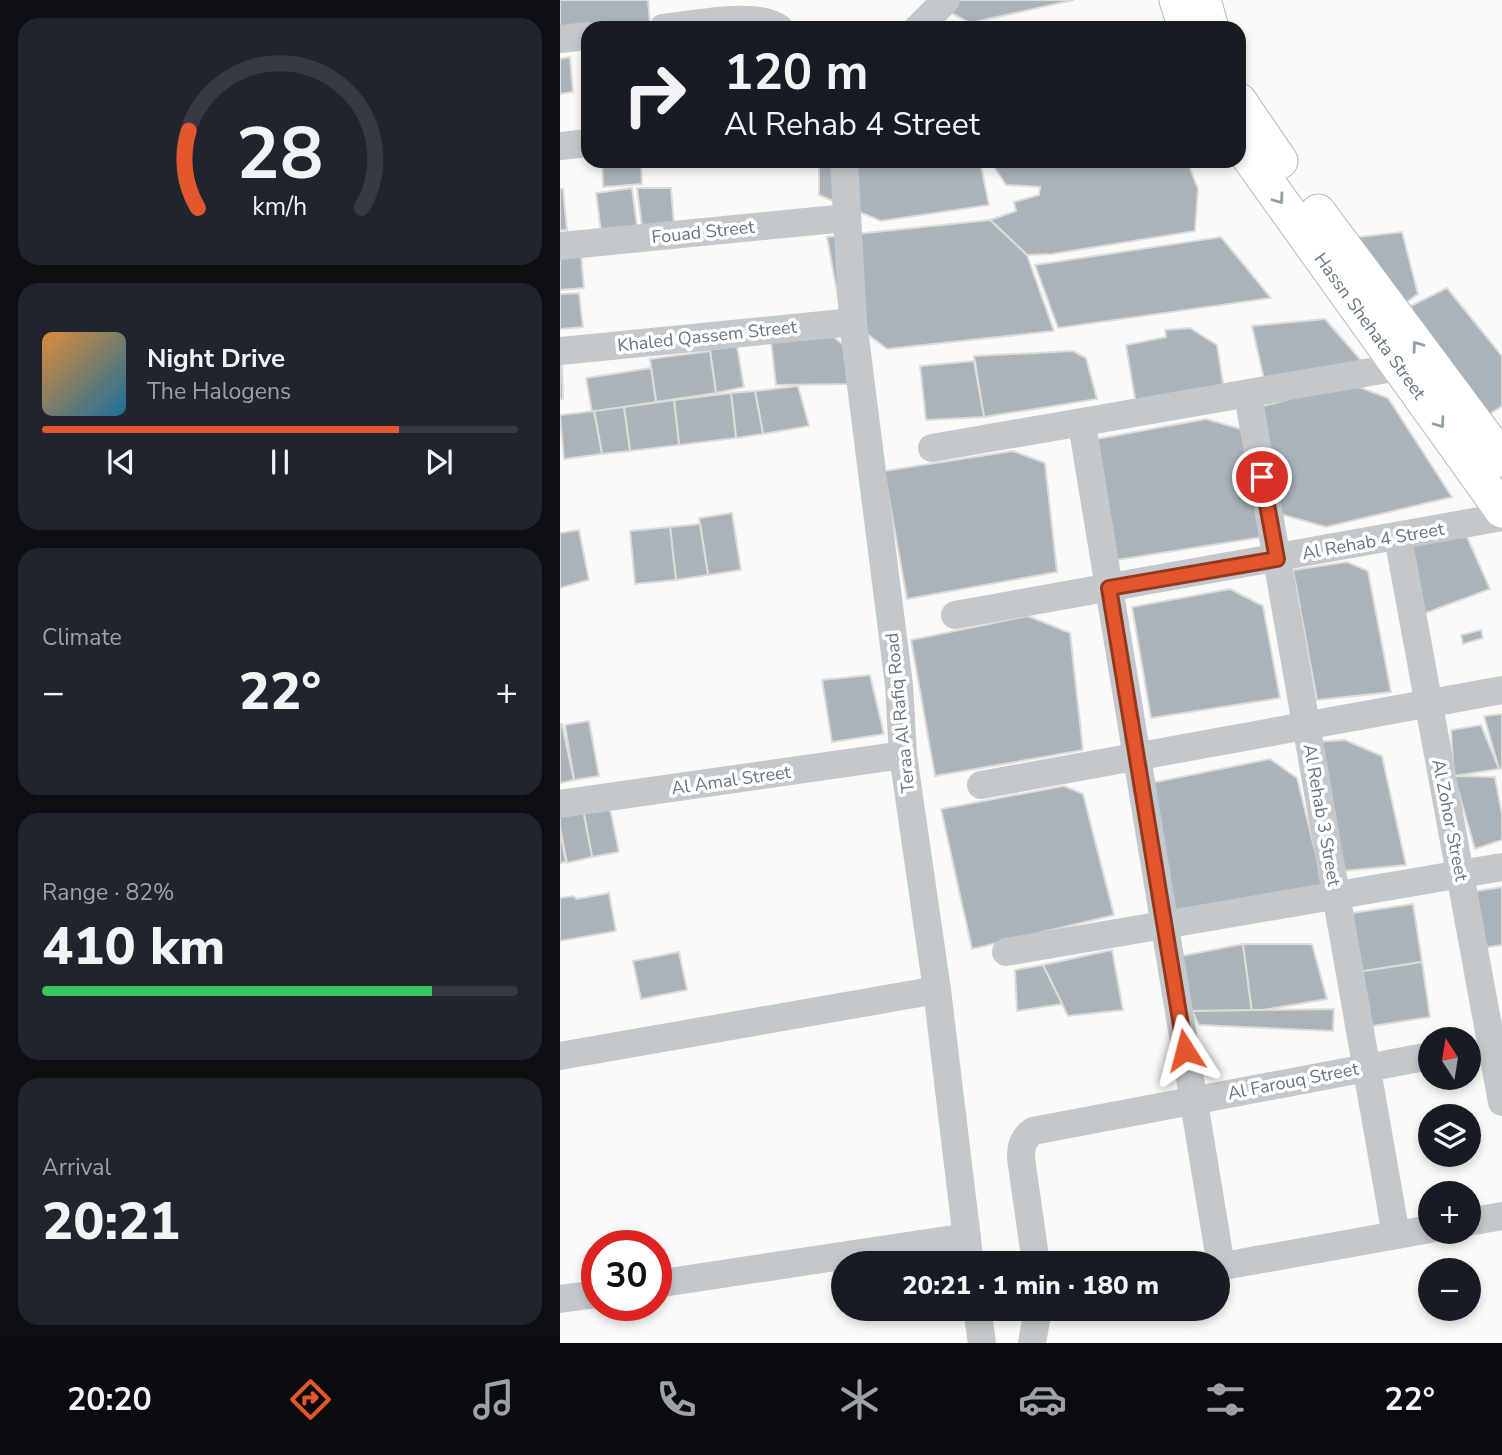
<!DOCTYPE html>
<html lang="en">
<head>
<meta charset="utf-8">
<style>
	:root { --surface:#171b24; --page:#20242c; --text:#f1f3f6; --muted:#9ea1a6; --line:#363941; --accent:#e4572e }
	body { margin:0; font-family:"Nunito Sans",sans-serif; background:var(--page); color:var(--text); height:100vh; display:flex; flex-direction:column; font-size:26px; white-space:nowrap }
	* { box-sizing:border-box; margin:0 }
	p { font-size:23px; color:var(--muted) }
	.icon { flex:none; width:38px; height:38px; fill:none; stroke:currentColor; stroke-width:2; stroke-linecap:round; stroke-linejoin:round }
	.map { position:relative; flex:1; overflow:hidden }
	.details { display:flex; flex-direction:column; gap:18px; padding:18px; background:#0d0f14; width:560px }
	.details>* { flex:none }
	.hud { position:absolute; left:21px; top:21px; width:665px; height:147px; border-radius:21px; box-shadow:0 4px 10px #0003; background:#171b24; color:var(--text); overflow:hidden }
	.needle { width:46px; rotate:348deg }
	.buttons { position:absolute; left:858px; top:1027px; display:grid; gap:14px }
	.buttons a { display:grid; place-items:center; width:63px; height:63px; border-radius:50%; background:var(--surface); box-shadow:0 4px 10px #0003; font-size:35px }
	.speed { position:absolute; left:21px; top:1230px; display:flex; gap:14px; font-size:35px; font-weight:700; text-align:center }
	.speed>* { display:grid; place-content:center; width:91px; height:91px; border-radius:50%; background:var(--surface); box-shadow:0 4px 10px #0003; line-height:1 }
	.speed .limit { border:10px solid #d22; background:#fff; color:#111 }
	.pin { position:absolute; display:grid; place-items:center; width:60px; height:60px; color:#fff; margin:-30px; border:4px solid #fff; border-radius:50%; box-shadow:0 2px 7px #0007 }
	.me { position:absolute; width:77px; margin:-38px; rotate:351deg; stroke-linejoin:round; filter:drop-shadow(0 0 5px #0008) }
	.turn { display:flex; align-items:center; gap:24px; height:147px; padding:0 28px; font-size:32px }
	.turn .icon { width:91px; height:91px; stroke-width:2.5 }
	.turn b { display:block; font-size:49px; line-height:60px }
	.big { font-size:52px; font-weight:800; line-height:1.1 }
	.details .widget { flex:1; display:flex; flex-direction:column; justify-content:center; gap:10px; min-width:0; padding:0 24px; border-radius:21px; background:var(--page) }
	.details .dial { align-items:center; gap:0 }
	.dial svg { height:182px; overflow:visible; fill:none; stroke:var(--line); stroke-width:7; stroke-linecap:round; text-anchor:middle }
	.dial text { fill:var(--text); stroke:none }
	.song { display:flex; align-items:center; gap:21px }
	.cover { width:84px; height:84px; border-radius:10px; background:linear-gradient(135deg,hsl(30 70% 55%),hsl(200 70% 35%)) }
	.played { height:7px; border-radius:4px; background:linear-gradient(90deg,var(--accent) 75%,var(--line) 75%) }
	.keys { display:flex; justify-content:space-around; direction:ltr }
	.heat { display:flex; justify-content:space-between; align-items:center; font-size:38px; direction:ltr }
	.charge { height:10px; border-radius:5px; background:linear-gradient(90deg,#34c759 82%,var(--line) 0) }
	.trip { position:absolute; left:271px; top:1251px; width:399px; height:70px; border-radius:35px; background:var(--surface); box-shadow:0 4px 10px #0003; font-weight:800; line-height:70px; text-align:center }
	.dock { display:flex; height:112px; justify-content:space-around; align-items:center; background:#090b0e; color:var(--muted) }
	.dock .icon { width:49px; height:49px }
	.dock .current { color:var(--accent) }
	.dock b { font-size:32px; color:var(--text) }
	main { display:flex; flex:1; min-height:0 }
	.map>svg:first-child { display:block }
	.building { fill:#aab3b9; stroke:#dcdcda; stroke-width:2 }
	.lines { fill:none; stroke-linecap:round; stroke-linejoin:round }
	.major-casing { stroke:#b5babe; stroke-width:37 }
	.minor { stroke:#c3c8cc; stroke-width:28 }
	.major { stroke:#fff; stroke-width:35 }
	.oneway { stroke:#939fa8 }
	.route-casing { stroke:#94391e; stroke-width:18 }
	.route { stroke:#e4572e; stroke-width:12 }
	.labels { text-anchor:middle; stroke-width:7; stroke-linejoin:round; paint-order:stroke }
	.street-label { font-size:18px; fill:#657683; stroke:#fff }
</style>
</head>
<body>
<main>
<section class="details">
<div class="widget dial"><svg viewBox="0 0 100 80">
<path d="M14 69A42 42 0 1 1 86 69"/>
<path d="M14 69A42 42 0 0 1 10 35" stroke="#e4572e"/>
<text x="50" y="56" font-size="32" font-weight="700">28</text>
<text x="50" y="72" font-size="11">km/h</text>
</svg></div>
<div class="widget">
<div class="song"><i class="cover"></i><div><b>Night Drive</b><p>The Halogens</p></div></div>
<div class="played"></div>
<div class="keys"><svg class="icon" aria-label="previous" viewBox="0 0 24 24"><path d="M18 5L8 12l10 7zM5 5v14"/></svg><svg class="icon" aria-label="pause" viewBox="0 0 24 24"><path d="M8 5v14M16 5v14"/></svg><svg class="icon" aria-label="next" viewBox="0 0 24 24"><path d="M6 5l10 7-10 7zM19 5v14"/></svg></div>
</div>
<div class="widget"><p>Climate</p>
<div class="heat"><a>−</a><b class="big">22°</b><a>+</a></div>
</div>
<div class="widget"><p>Range · 82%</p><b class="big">410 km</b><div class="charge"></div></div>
<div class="widget"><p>Arrival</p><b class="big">20:21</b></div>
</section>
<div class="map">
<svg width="942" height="1343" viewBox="0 0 942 1343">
	<rect width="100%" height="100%" fill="#fafaf8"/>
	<g class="building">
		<polygon points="0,0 88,0 90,23 0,29"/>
		<polygon points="371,0 514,0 410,23 372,3"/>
		<polygon points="10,57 13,92 0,94 0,59"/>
		<polygon points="42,161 81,161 82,184 43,187"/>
		<polygon points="259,161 420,161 429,205 321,221 259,195"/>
		<polygon points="430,161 627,161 638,189 635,231 492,254 467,255 430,220 456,211 454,202 479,195 480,187 446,185"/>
		<polygon points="72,188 77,226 41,232 36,193"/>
		<polygon points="77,188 111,188 114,225 82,227"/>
		<polygon points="0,189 3,189 7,230 0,230"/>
		<polygon points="430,220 467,255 494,331 327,349 281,314 267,237"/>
		<polygon points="842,232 858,294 832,312 764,241"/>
		<polygon points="661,237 711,298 498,328 475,265"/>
		<polygon points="21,253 24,288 0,290 0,256"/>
		<polygon points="887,288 942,356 942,406 903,431 820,321"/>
		<polygon points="19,293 23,327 0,329 0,294"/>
		<polygon points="765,319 806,366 705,384 692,326"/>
		<polygon points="630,328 657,345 664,389 576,405 566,345 606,337 605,330"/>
		<polygon points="270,334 288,349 290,384 216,385 211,341"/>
		<polygon points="177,346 184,387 156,393 150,351 148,350"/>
		<polygon points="150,351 156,393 96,402 90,359"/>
		<polygon points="513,351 526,358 537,399 424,417 414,356"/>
		<polygon points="414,361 424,417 366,420 360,366"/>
		<polygon points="0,362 2,362 3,399 0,399"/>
		<polygon points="91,368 96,402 32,412 26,378"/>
		<polygon points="788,383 828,398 892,497 766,527 713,512 700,407"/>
		<polygon points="238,386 249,426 203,434 195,391"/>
		<polygon points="195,391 203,434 176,438 171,393"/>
		<polygon points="171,393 176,438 119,445 114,400"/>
		<polygon points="114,400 119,445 70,451 64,407"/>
		<polygon points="64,407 70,451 42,454 34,411"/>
		<polygon points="34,411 42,454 4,459 0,415"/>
		<polygon points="646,419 681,429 703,537 550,561 531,440"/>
		<polygon points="453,451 485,463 497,572 347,599 324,471"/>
		<polygon points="172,513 181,570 148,575 139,518"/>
		<polygon points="140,524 148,575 116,580 110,527"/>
		<polygon points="110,527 116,580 75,584 70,531"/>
		<polygon points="19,530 29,580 0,588 0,533"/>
		<polygon points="907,537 930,589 852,618 847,539"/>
		<polygon points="787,562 808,571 831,692 757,700 733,570"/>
		<polygon points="670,589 703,606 720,698 591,718 572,607"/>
		<polygon points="468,616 510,633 523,750 375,776 351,640"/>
		<polygon points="921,630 923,638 903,644 901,635"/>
		<polygon points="310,675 324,734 272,742 262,680"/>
		<polygon points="942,714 942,768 939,769 924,716"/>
		<polygon points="29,721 39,776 14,780 5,725"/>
		<polygon points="0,724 2,724 14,780 0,783"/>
		<polygon points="921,725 939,769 894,776 891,730"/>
		<polygon points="785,740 822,756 846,865 783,871 753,742"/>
		<polygon points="710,759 737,778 765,891 615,914 586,784"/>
		<polygon points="894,776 935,777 942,815 942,840 915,849"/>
		<polygon points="504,786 523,794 554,915 412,949 381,809"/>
		<polygon points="48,799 59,852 32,857 22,804"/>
		<polygon points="22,804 32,857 7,863 0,828 0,807"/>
		<polygon points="0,831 6,862 0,863"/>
		<polygon points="942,887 942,945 922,948 911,892"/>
		<polygon points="49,893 56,931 0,941 0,898 13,896 17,899"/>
		<polygon points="853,904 862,962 798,972 792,913"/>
		<polygon points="683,944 692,1012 632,1011 616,957"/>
		<polygon points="683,944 752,944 767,999 692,1012"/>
		<polygon points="552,950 563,1010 508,1016 483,965"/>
		<polygon points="119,952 127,990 81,999 73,961"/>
		<polygon points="862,962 870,1017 806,1027 798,972"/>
		<polygon points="483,965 502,1004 457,1011 455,970"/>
		<polygon points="774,1009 773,1031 639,1025 632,1011"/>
	</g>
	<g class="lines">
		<g class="major-casing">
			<g id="major">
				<polyline points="617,0 626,28"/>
				<polyline points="643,0 651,28"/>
				<polyline points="679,101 720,161"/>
				<polyline points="679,143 942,510"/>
				<polyline points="758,212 942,459"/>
			</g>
		</g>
		<g class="minor">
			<path d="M103,28C133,25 196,11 219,28"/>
			<polyline points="358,28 386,0"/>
			<polyline points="0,39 28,36"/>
			<polyline points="0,146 28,143"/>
			<polyline points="284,161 293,322 339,685 343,755 377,990 410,1264"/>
			<polyline points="0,246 286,218"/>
			<polyline points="0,351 293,322"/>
			<polyline points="688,395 836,1235"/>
			<polyline points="522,424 661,1266"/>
			<polyline points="372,448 839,367"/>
			<polyline points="838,537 942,1102"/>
			<polyline points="395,615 942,517"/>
			<polyline points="421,785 942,690"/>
			<polyline points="0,804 343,755"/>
			<polyline points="446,952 942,867"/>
			<polyline points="0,1056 377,990"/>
			<polyline points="908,1222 942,1216"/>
			<path d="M476,1264L461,1158C461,1146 463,1138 473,1131L870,1056"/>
			<polyline points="658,1267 870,1229"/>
			<polyline points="96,1284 407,1237"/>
			<polyline points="0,1299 37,1294"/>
			<polyline points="417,1309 422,1343"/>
			<polyline points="472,1343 478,1309"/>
		</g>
		<use href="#major" class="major"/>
	</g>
	<defs><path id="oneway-chevron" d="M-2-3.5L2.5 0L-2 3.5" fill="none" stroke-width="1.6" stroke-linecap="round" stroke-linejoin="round" transform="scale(1.75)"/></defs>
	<g class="oneway">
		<use href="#oneway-chevron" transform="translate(719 199) rotate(54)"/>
		<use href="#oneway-chevron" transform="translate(857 346) rotate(-126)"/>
		<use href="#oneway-chevron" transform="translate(880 423) rotate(54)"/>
	</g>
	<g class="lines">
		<g class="route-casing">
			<polyline id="route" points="625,1050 549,588 717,559 702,477"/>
		</g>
		<use href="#route" class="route"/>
	</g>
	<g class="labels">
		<g class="street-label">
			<text transform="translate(143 232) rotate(-6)" y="6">Fouad Street</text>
			<text transform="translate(810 326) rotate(54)" y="6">Hassn Shehata Street</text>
			<text transform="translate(147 336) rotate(-6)" y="6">Khaled Qassem Street</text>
			<text transform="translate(813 541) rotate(-10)" y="6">Al Rehab 4 Street</text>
			<text transform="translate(340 713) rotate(-96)" y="6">Teraa Al Rafiq Road</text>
			<text transform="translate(171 780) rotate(-8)" y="6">Al Amal Street</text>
			<text transform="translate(762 815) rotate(80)" y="6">Al Rehab 3 Street</text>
			<text transform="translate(890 820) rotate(79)" y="6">Al Zohor Street</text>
			<text transform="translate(733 1081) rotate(-11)" y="6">Al Farouq Street</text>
		</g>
	</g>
</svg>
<div class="buttons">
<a><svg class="needle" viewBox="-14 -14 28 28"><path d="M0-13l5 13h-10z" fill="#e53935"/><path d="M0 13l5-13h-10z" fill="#9ea1a6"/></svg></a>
<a><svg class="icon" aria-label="layers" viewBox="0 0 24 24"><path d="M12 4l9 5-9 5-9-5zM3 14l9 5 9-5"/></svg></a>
<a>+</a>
<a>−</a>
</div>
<div class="speed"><div class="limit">30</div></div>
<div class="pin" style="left:702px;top:477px;background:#d93025"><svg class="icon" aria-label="arrive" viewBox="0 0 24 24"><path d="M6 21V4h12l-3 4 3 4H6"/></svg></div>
<svg class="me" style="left:625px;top:1050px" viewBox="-20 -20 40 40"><path d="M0-17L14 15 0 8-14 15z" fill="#e4572e" stroke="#fff" stroke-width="4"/></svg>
<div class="trip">20:21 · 1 min · 180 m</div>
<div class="hud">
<div class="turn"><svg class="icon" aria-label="right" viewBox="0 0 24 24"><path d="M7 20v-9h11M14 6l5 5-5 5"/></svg><div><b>120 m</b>Al Rehab 4 Street</div></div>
</div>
</div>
</main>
<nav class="dock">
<b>20:20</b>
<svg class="icon current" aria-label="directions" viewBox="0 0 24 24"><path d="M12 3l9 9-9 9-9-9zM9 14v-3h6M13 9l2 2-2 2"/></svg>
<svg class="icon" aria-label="music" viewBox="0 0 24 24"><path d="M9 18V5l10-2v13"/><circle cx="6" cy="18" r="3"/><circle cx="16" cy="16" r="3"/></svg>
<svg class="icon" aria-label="phone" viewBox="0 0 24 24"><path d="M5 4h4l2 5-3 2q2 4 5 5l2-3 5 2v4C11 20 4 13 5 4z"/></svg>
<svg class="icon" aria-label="climate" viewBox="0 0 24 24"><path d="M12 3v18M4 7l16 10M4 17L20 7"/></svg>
<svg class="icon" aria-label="car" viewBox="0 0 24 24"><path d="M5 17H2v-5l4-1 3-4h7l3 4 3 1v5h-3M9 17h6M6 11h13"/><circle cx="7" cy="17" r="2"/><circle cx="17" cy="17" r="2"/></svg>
<svg class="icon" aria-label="filters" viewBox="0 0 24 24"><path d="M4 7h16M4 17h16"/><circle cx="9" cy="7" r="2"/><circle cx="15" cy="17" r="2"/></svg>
<b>22°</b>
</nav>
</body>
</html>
